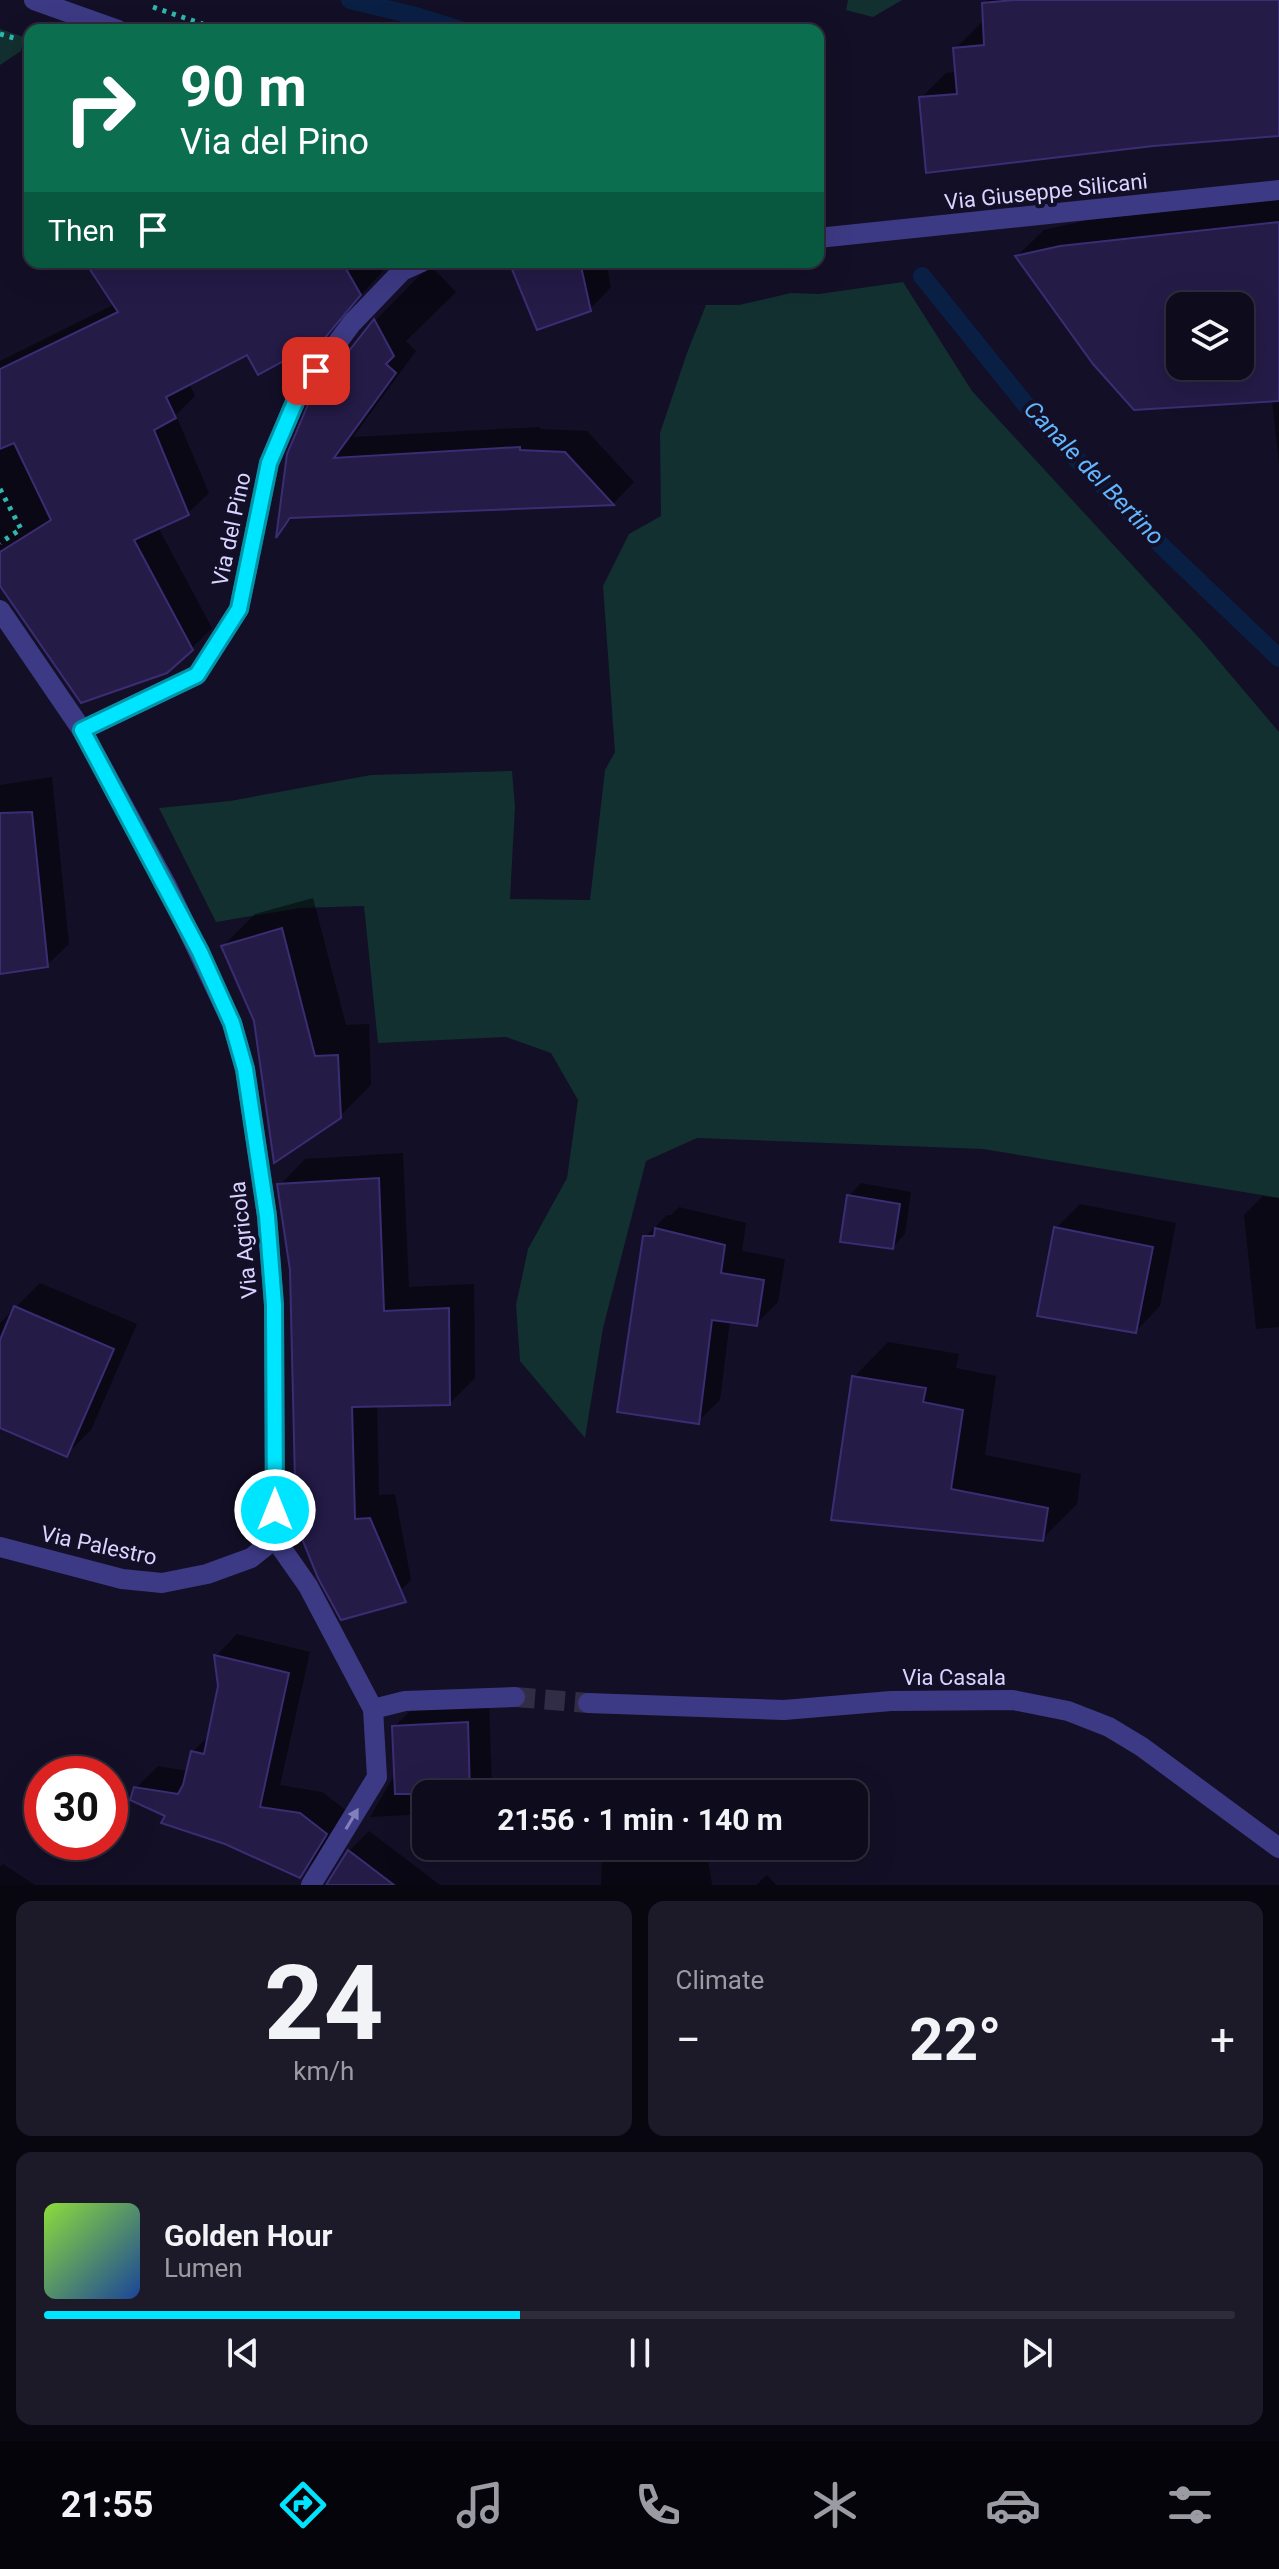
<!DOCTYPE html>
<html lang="en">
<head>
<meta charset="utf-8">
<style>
	:root { --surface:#0e0b1c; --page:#1c1929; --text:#f1f3f6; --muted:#9b9ba3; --line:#2e2b3b; --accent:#00e5ff }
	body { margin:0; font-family:Roboto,sans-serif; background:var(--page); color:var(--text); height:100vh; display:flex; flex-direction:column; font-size:30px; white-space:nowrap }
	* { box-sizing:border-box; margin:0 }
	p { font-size:26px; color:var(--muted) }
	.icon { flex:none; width:44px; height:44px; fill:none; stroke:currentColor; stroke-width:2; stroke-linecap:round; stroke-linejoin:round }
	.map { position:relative; height:1885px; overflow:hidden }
	.panel { display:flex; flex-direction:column; gap:16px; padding:16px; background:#08060f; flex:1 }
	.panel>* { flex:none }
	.hud { position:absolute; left:24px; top:24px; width:800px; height:244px; border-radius:16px; box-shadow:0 8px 32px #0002,0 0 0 2px var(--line); background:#0b6e4f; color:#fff; overflow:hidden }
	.controls { position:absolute; left:1166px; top:292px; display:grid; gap:16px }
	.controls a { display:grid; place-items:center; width:88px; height:88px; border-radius:16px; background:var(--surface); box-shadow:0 8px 32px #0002,0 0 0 2px var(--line); font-size:40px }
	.speed { position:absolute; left:24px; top:1756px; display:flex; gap:16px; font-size:40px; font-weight:700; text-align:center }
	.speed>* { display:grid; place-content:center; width:104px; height:104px; border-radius:50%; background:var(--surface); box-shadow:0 8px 32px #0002,0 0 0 2px var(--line); line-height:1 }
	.speed .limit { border:12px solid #d22; background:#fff; color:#111 }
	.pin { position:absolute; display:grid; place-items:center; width:68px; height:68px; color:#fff; margin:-34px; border-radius:16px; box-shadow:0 4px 12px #0006 }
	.me { position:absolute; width:88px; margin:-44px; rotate:0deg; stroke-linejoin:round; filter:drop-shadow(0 0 6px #0008) }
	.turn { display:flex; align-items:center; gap:28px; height:168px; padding:0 24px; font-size:36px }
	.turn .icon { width:104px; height:104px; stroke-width:2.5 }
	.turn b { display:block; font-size:56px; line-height:68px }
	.then { display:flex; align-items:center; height:76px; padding:0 24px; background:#0003; gap:16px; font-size:30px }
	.big { font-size:60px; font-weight:700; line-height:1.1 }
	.panel .widget { flex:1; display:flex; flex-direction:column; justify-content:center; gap:12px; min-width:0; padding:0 28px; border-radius:16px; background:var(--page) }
	.panel .dial { align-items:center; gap:0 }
	.dial b { font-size:104px; line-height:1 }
	.song { display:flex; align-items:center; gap:24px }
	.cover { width:96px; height:96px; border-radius:12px; background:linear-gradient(135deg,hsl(90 70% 55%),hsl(220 70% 35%)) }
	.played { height:8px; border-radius:4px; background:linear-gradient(90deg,var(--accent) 40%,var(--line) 40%) }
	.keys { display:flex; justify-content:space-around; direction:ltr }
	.heat { display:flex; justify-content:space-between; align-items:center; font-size:44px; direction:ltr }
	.panel .tiles { flex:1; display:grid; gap:16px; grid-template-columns:1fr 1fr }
	.widget:last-child { grid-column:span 2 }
	.trip { position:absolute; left:412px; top:1780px; width:456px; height:80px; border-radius:16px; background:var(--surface); box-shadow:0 8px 32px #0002,0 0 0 2px var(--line); font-weight:700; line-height:80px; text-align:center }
	.tab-bar { display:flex; height:128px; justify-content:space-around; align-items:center; background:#06040b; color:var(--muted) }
	.tab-bar .icon { width:56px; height:56px }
	.tab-bar .on { color:var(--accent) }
	.tab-bar b { font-size:36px; color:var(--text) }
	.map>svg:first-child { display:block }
	.green { fill:#12302f }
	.shadow { fill:#0007; fill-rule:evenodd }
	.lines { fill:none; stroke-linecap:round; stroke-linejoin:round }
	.stream { stroke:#0a1f44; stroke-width:18 }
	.building { fill:#241b47; stroke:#3b2d73; stroke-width:2; fill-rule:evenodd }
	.minor-tunnel { stroke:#312d47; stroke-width:20; stroke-dasharray:20 10; stroke-linecap:butt }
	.path { stroke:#2fb8b0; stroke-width:5; stroke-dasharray:4 6; stroke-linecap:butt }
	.minor { stroke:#3d3a85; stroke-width:20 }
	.oneway { fill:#837fbc }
	.route-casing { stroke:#0095a6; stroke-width:20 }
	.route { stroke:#00e5ff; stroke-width:14 }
	.labels { text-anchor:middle; stroke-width:8; stroke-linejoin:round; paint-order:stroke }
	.street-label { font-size:22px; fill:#d9d4ff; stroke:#130f26 }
	.water-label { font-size:24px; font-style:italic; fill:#62b6ff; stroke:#130f26 }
</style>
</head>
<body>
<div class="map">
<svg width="1279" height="1885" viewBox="0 0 1279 1885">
	<rect width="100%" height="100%" fill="#130f26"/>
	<g class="green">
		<polygon points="848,0 902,0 873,17 846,10"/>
		<polygon points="0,29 24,37 21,51 0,65"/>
		<polygon points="903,282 972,391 1201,640 1279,732 1279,1198 983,1149 697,1138 646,1161 603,1328 585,1438 520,1361 516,1305 528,1249 567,1178 578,1100 551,1053 506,1037 378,1043 364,906 300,908 216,922 159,808 230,801 371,775 512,771 515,807 510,899 590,900 605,770 615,752 603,586 629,534 661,516 660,433 687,353 706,305 739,305 791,293 819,294"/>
	</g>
	<g class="shadow">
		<polygon points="988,0 1279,0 1279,134 921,98 946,73 957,72 955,49 981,23 985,23 984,4"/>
		<path d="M1279,199V465L1272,399L1135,408L1017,256L1044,230L1089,220ZM1180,306H1240V366H1180Z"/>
		<polygon points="88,262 391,262 323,337 247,352 189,383 195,396 176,415 209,493 188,513 158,527 212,628 192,648 0,582 0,361 115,304"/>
		<polygon points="511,262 606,262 611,287 590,309"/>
		<polygon points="430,265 456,292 406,341 416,351 353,437 540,427 540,429 587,431 634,482 614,503 295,516 279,532 363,333"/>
		<polygon points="52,777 69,944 47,965 0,956 0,785"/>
		<polygon points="313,898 346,1025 369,1024 371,1085 339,1117 256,1021 223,946 255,914"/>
		<polygon points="403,1153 409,1287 474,1284 475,1378 450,1403 377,1405 379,1495 395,1494 411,1580 385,1606 342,1618 280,1185 305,1159"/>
		<polygon points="861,1183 911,1192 905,1234 893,1247 849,1196"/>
		<polygon points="1263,1196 1279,1198 1279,1327 1256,1329 1244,1215"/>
		<polygon points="1080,1204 1176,1223 1160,1306 1136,1331 1056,1228"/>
		<polygon points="679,1207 746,1223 742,1251 785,1259 778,1302 756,1324 730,1320 720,1400 698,1421 645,1237 667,1215 671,1215"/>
		<polygon points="40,1283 137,1324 91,1430 67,1454 0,1426 0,1323"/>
		<polygon points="888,1342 959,1354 956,1368 996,1376 985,1455 1081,1474 1077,1504 1042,1539 833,1519 854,1377"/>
		<polygon points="237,1634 310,1652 280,1785 322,1792 347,1811 322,1853 300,1875 168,1815 136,1788 158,1766 188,1771 192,1752 210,1735 220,1686 216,1656"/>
		<polygon points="489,1701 492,1789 487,1794 426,1794 426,1814 370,1817 396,1772 394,1727 416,1705"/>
		<polygon points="369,1831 440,1885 327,1885 349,1851"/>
		<polygon points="616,1846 682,1846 682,1850 707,1853 712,1885 601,1885 602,1860"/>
		<polygon points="3,1864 35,1885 0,1885 0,1867"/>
		<polygon points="767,1875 776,1885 756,1885"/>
	</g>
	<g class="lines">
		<g class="stream">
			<polyline points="350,0 416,16 461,30"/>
			<polyline points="922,276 1039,421 1167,551 1279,658"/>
		</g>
	</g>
	<g class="building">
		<polygon points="1014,0 1279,0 1279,136 1153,146 926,173 919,97 957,94 953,48 984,45 982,3"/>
		<path d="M1279,222V401L1134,410L1093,364L1015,256L1060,246ZM1180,306H1240V366H1180Z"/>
		<polygon points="85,262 342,262 361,295 324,339 258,375 247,355 166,397 176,418 154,430 189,515 134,540 193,650 167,673 81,703 0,586 0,552 51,520 14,443 0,449 0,369 118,312"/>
		<polygon points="509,262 580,262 591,311 537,330"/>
		<polygon points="374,319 394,356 386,364 396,373 334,458 520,447 520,450 565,452 614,505 290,518 276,538 287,454 309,402"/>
		<polygon points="32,812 48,967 0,974 0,813"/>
		<polygon points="282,928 315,1056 338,1055 341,1118 274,1163 254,1021 221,946"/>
		<polygon points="379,1178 384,1311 449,1308 450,1405 352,1407 355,1519 370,1518 406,1602 341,1620 318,1578 296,1524 290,1270 277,1184"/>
		<polygon points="847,1195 900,1204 893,1249 840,1242"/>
		<polygon points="1054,1227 1153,1247 1136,1333 1037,1316"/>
		<polygon points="655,1228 725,1245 721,1273 764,1280 757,1326 712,1320 699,1424 617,1412 643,1236 654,1236"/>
		<polygon points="14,1306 114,1349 67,1457 0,1428 0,1340"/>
		<polygon points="852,1376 926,1388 923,1402 963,1410 951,1489 1048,1508 1043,1541 831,1520"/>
		<polygon points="214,1655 289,1673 260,1807 300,1813 327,1834 300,1878 225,1844 161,1823 165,1816 130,1800 134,1787 178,1794 183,1785 191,1751 204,1754 218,1686"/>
		<polygon points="468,1722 470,1794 395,1794 392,1726"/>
		<polygon points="348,1850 394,1885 326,1885"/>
	</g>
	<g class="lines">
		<polyline class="minor-tunnel" points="515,1697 588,1703"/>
		<g class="path">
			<polyline points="153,7 220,30"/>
			<polyline points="0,34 14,38"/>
			<polyline points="0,489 21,529 0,543"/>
		</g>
		<g class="minor">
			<polyline points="34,0 118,30"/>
			<polyline points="818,238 1279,190"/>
			<polyline points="0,610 82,730 167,886 232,1023 245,1069 267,1216 274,1305 275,1539 308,1586 373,1709 377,1777 311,1885"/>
			<polyline points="82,730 197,675 239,609 269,463 298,395 352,323 402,271 422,262"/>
			<polyline points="0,1547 122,1579 162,1583 207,1574 251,1558 275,1539"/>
			<polyline points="588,1703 784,1710 891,1701 1013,1700 1068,1711 1109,1727 1142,1747 1279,1848"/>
			<polyline points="373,1709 405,1701 515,1697"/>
		</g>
	</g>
	<defs><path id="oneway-solid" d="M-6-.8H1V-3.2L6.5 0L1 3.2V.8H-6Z" transform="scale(2)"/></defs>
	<use class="oneway" href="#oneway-solid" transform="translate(352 1819) rotate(-59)"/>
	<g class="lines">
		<g class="route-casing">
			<polyline id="route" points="275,1510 274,1305 267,1216 245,1069 232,1023 200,952 82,730 197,675 239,609 269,463 298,395 316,371"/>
		</g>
		<use href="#route" class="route"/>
	</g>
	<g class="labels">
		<g class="street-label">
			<text transform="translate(1046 191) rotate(-6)" y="8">Via Giuseppe Silicani</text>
			<text transform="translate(231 529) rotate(-78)" y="8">Via del Pino</text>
			<text transform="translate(243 1240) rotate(-96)" y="8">Via Agricola</text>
			<text transform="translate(99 1545) rotate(12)" y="8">Via Palestro</text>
			<text x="954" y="1685">Via Casala</text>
		</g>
		<g class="water-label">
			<text transform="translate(1094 473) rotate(46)" y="8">Canale del Bertino</text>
		</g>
	</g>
</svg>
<div class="controls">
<a><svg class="icon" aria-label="layers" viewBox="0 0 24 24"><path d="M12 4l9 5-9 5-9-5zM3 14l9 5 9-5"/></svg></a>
</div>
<div class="speed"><div class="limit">30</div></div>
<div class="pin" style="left:316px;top:371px;background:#d93025"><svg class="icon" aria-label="arrive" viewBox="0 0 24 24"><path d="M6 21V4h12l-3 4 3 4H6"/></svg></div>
<svg class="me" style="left:275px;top:1510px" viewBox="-20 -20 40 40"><circle r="17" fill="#00e5ff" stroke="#fff" stroke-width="3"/><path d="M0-11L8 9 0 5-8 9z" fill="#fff"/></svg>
<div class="trip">21:56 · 1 min · 140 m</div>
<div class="hud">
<div class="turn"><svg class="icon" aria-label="right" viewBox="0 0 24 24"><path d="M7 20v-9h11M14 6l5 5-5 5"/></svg><div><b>90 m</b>Via del Pino</div></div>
<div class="then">Then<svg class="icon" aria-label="arrive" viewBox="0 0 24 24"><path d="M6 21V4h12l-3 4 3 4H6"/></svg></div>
</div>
</div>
<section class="panel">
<div class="tiles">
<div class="widget dial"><b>24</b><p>km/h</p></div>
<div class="widget"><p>Climate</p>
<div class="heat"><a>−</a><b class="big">22°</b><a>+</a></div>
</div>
<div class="widget">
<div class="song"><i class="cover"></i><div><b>Golden Hour</b><p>Lumen</p></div></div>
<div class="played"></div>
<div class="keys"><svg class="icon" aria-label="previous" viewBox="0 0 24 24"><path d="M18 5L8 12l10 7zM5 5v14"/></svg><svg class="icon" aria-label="pause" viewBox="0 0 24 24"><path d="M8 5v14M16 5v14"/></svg><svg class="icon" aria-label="next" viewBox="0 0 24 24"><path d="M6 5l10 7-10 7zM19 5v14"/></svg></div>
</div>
</div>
</section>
<nav class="tab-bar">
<b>21:55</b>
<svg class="icon on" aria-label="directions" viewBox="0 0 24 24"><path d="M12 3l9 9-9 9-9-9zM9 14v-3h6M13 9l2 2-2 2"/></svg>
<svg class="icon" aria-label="music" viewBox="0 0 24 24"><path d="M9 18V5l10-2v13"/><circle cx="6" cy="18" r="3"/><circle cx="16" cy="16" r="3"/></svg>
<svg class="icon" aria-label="phone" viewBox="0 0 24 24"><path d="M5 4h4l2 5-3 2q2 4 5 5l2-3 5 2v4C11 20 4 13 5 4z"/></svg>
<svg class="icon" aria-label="climate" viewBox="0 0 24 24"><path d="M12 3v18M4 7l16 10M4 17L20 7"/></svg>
<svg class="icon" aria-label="car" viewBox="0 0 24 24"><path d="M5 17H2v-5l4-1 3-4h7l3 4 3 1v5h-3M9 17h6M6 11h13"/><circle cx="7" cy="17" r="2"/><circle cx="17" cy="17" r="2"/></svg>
<svg class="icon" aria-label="filters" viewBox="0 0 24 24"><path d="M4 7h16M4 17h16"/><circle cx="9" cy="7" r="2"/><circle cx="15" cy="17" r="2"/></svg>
</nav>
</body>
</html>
